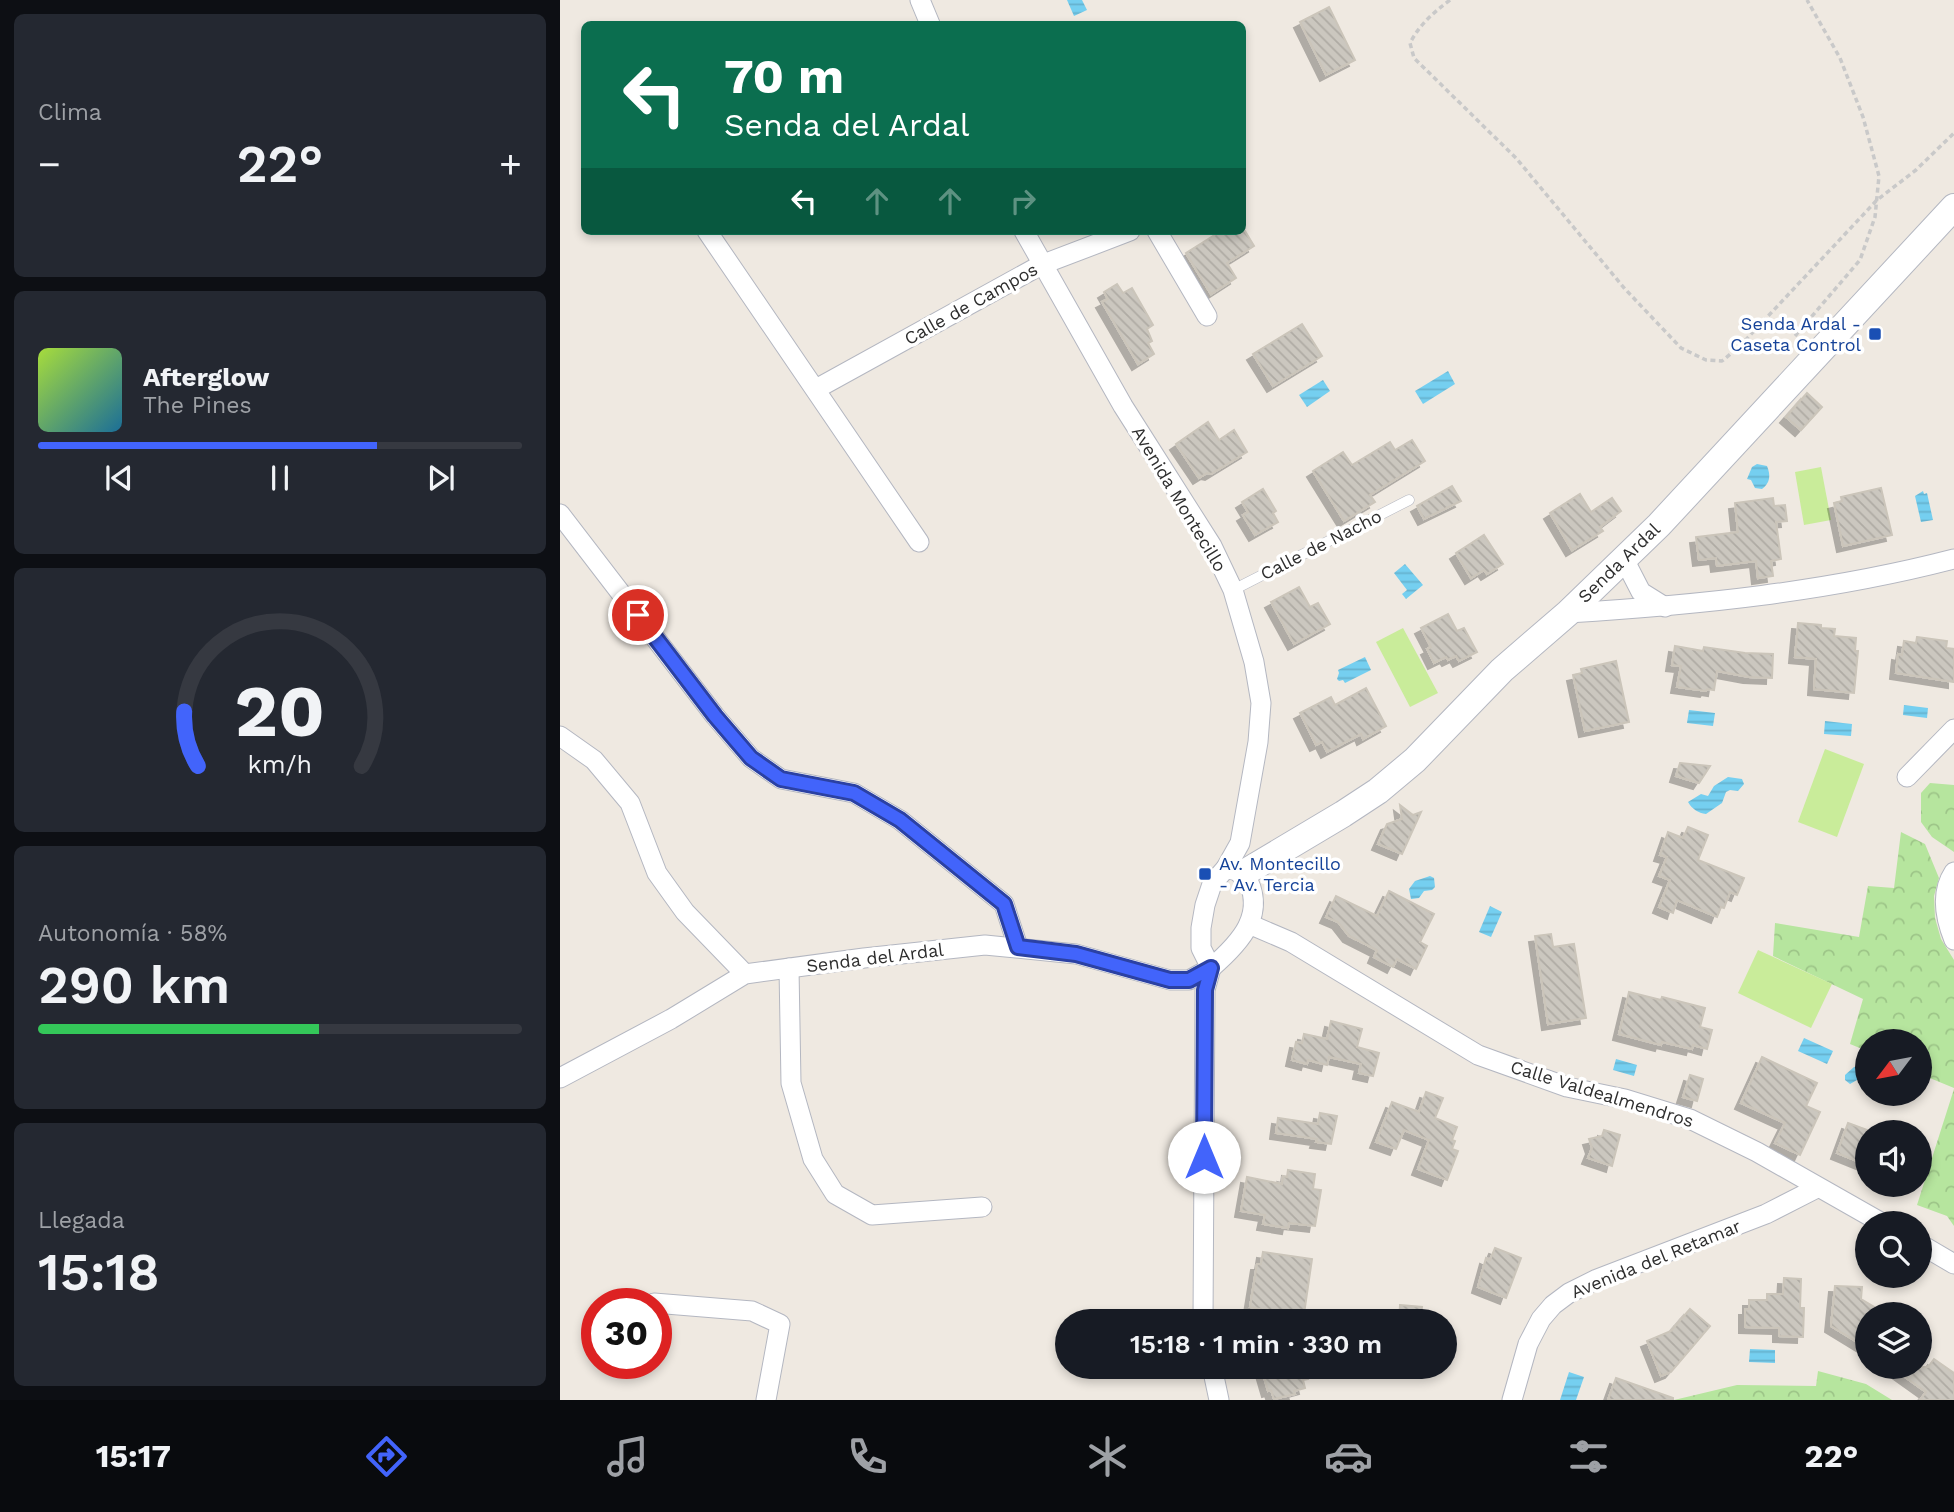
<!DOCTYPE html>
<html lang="es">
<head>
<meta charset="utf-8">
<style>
	:root { --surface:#171b24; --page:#242831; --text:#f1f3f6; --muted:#9ea1a6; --line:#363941; --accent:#4264fb }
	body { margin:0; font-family:"Work Sans",sans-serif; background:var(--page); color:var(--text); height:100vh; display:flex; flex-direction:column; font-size:26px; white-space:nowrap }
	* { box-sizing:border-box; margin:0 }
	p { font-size:23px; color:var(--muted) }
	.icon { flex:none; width:38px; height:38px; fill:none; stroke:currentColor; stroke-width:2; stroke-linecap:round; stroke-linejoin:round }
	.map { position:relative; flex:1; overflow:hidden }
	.sheet { display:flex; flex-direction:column; gap:14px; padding:14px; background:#0d0f14; width:560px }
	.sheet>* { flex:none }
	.hud { position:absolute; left:21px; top:21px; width:665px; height:214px; border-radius:10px; box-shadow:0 4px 10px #0003; background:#0b6e4f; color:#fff; overflow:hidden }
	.needle { width:46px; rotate:238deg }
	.buttons { position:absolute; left:1295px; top:1029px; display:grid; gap:14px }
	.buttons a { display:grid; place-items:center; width:77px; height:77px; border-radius:50%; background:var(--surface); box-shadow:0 4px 10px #0003; font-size:35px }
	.speed { position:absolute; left:21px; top:1288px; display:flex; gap:14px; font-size:35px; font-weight:700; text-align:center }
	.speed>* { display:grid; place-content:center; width:91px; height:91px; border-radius:50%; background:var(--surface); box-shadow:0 4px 10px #0003; line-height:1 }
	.speed .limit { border:10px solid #d22; background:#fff; color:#111 }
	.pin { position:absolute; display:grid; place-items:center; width:60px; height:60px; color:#fff; margin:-30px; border:4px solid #fff; border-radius:50%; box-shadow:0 2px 7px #0007 }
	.me { position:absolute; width:77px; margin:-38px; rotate:0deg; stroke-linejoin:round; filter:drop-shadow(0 0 5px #0008) }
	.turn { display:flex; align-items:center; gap:24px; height:147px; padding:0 28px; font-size:32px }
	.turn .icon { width:91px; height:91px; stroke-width:2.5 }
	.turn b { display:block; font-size:49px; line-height:60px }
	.lanes { display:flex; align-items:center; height:66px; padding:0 28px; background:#0003; justify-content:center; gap:35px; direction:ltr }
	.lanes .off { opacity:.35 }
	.big { font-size:52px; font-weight:600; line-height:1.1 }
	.sheet .card { flex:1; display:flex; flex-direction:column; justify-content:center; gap:10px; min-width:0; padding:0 24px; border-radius:10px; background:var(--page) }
	.sheet .dial { align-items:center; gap:0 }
	.dial svg { height:182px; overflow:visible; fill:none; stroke:var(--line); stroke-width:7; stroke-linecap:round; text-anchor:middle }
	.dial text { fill:var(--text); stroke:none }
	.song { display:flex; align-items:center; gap:21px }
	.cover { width:84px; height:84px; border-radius:10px; background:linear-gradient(135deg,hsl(80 70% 55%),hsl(200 70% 35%)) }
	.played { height:7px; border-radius:4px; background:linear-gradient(90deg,var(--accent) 70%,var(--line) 70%) }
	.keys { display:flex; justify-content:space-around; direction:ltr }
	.heat { display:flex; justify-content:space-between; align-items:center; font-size:38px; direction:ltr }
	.charge { height:10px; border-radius:5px; background:linear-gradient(90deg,#34c759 58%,var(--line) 0) }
	.trip { position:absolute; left:495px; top:1309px; width:402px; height:70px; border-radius:35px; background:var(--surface); box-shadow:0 4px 10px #0003; font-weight:600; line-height:70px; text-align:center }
	.menu { display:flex; height:112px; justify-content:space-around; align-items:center; background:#090b0e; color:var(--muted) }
	.menu .icon { width:49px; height:49px }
	.menu .active { color:var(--accent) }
	.menu b { font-size:32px; color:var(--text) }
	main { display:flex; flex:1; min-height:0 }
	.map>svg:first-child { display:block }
	.forest { fill:url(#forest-crowns) }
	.pitch { fill:#c9ec9a }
	.water { fill:url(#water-rules) }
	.building { fill:url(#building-back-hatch); stroke:#cbc5ba; stroke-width:2; filter:url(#shadow) }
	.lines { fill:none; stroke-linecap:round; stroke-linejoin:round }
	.service-casing { stroke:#b4b7c1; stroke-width:11 }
	.minor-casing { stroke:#b4b7c1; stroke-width:21 }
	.secondary-casing { stroke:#b4b7c1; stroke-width:28 }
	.path { stroke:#c9c9c9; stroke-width:3.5; stroke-dasharray:5 3.5; stroke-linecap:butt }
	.service { stroke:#fff; stroke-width:10 }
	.minor { stroke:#fff; stroke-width:19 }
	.secondary { stroke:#fff; stroke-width:26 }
	.route-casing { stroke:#2b41a3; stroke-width:18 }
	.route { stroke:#4264fb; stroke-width:12 }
	.transit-dot { fill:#1a4fb4; stroke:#fff; stroke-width:2.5 }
	.labels { text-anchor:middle; stroke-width:7; stroke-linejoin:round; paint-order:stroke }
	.street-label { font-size:18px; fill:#2e2e2e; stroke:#fff }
	.transit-label { font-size:18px; fill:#164399; stroke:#fff; text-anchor:end }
</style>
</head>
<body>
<main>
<section class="sheet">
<div class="card"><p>Clima</p>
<div class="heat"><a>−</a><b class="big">22°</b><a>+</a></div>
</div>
<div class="card">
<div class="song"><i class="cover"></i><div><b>Afterglow</b><p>The Pines</p></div></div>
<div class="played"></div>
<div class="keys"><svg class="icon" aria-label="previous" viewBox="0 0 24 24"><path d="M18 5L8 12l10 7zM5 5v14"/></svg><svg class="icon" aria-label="pause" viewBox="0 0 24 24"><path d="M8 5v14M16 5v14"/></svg><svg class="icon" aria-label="next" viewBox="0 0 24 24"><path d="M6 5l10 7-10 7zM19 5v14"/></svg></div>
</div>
<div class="card dial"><svg viewBox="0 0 100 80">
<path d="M14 69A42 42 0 1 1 86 69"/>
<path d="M14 69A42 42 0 0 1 8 45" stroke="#4264fb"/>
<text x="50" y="56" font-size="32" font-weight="700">20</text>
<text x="50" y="72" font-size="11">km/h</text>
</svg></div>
<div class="card"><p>Autonomía · 58%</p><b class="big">290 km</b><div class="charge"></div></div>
<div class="card"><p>Llegada</p><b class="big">15:18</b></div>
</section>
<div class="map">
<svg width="1394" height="1400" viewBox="0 0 1394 1400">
	<defs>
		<pattern id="forest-crowns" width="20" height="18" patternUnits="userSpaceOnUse" patternTransform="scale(1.75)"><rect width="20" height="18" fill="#b6e59e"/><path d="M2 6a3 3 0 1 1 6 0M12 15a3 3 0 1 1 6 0" fill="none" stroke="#9dc588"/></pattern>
		<pattern id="water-rules" width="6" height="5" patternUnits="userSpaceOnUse" patternTransform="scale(1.75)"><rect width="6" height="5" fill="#75cff0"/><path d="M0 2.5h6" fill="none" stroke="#66b2ce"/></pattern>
		<pattern id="building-back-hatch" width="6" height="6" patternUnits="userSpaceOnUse" patternTransform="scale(1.75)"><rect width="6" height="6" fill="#cbc7bf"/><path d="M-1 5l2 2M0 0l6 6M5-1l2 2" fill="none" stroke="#afaba4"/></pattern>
		<filter id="shadow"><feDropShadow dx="-6" dy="6" stdDeviation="0" flood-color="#0004"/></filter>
	</defs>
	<rect width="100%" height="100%" fill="#efe9e1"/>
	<g class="forest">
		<polygon points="1370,783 1394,785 1394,852 1372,837 1361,822 1361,793"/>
		<polygon points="1341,832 1365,844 1379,878 1374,896 1375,918 1381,939 1394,960 1394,1088 1360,1074 1360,1041 1307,1041 1307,1051 1290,1044 1303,999 1213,956 1215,923 1299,937 1308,886 1334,888"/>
		<polygon points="1394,1089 1394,1226 1387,1216 1357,1205"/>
		<polygon points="1258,1371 1306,1384 1332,1400 1114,1400 1177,1385 1256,1386"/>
	</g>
	<g class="pitch">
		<polygon points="1261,467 1271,520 1244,525 1235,472"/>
		<polygon points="843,628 878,693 850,707 816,642"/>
		<polygon points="1265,749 1304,764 1277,837 1238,822"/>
		<polygon points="1198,950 1272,984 1251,1028 1178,993"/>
	</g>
	<g class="water">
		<polygon points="507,0 522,0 527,10 514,16"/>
		<polygon points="888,371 895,384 863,404 855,391"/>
		<polygon points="763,380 770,391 747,407 739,395"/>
		<path d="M1197,464L1207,466C1211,476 1210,483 1202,489L1195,488L1191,480L1187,479L1192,467Z"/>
		<polygon points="1363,491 1364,494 1367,493 1373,520 1361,522 1355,496"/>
		<polygon points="845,564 863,585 846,599 842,594 847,590 834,573"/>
		<polygon points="805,657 811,670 785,683 783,680 779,681 777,679 779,673 778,670"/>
		<polygon points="1344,705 1368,708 1367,718 1343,715"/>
		<polygon points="1129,710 1155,713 1153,726 1127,723"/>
		<polygon points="1265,721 1292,724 1291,736 1264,734"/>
		<path d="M1168,777L1182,779L1184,784L1178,791L1170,790L1166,792L1162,803L1146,814C1138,813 1132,809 1128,802L1141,794L1148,796L1154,786Z"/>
		<polygon points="870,876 874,878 875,887 872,890 864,891 859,898 851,899 849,889 855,881"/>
		<polygon points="930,906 942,912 931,937 919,932"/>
		<polygon points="1244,1038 1273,1051 1267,1064 1238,1051"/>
		<polygon points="1056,1059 1077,1065 1074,1076 1053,1070"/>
		<polygon points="1307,1065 1307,1080 1297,1080 1290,1084 1285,1080 1285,1075 1294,1067"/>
		<polygon points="1190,1349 1215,1350 1215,1363 1189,1362"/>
		<polygon points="1009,1372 1024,1377 1016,1400 1000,1400"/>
	</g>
	<g class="building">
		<polygon points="769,7 795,60 766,75 740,22"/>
		<polygon points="661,231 685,231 694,246 667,263 676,278 651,294 626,253"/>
		<polygon points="557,284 563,293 572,288 593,325 587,329 592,341 588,343 594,354 578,364 542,302 548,299 544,292"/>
		<polygon points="742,324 762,356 713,386 693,354"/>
		<polygon points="1247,393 1262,407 1241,430 1226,417"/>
		<polygon points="648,422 659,440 674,430 687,452 651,474 647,473 639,478 616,444"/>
		<polygon points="852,440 865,461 810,495 815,502 784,521 753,471 783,452 792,465 830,442 835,450"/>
		<polygon points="892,486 901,501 864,519 857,506"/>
		<polygon points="1321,488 1332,535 1283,546 1274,503 1282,501 1281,497"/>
		<polygon points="703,489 716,511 713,513 718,522 695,535 683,515 688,512 682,502"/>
		<polygon points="1020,494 1031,512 1052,498 1061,511 1040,527 1043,531 1012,550 990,513"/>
		<polygon points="1213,498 1214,506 1225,505 1227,521 1216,522 1221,559 1211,561 1213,576 1198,578 1196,561 1157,566 1156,558 1139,560 1136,537 1178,532 1175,503"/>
		<polygon points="924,535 943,564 927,574 924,570 911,578 896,553"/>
		<polygon points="739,587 750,607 758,603 770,624 734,644 711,602"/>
		<polygon points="888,614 897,631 904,628 917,652 899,661 896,656 888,660 886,657 874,663 867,649 871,647 861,628"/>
		<polygon points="1238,623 1261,625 1261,628 1275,629 1274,636 1296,638 1295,651 1298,651 1294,693 1254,689 1256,659 1235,657"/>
		<polygon points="1357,637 1387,641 1386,648 1394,649 1394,682 1336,673 1338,654 1342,655 1344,641 1356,643"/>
		<polygon points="1115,646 1143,651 1144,647 1185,653 1213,654 1212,678 1189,677 1157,671 1154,690 1147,689 1146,691 1117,687 1121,666 1112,665"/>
		<polygon points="1056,661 1069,722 1025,731 1013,675 1022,673 1021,669"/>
		<polygon points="806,688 826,726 803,739 801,734 767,752 762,742 756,745 740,713 771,697 775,705"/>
		<polygon points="1120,763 1150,766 1139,783 1116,776"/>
		<polygon points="840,805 853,815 861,812 842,854 818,844 827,824 842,819"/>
		<polygon points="1128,827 1148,835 1138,860 1184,878 1177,895 1170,892 1164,908 1161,907 1157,917 1117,900 1113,913 1099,907 1110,880 1099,876 1107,857 1100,855 1108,832 1123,838"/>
		<polygon points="829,891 874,914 860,942 867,946 856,969 837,959 833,967 814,957 817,950 789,936 778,922 766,917 776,896 817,916"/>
		<polygon points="991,934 993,947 1014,944 1026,1018 988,1024 975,936"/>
		<polygon points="1069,992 1101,1000 1102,997 1145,1008 1140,1027 1152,1030 1147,1049 1133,1045 1132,1049 1102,1042 1101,1045 1059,1034"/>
		<polygon points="771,1021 802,1029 797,1047 819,1053 813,1076 799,1073 801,1064 769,1057 767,1065 748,1060 747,1064 732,1060 736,1042 742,1043 744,1034 767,1039"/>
		<polygon points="1202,1057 1257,1083 1246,1106 1260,1112 1240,1155 1215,1143 1225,1123 1181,1103"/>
		<polygon points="1130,1075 1143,1079 1137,1101 1123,1097"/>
		<polygon points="866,1092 883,1098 875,1118 897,1127 892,1140 895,1141 892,1149 898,1151 887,1180 858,1169 869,1140 844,1130 836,1149 816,1142 832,1102 859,1112"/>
		<polygon points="760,1113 777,1116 771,1144 756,1142 757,1139 716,1133 718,1118 758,1124"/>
		<polygon points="1288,1123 1307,1130 1307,1165 1277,1153"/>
		<polygon points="1044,1130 1060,1135 1052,1166 1028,1158 1032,1148 1029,1139 1042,1136"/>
		<polygon points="728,1170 755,1174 753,1189 761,1190 755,1226 729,1223 728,1228 703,1224 705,1215 681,1211 687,1177 722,1184 723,1176 727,1177"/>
		<polygon points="935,1248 961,1258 946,1298 918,1287 926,1258 930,1260"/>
		<polygon points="703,1252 752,1259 744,1314 736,1313 735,1321 699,1318 700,1309 690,1307 697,1264 701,1264"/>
		<polygon points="1224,1278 1241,1279 1240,1308 1244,1308 1243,1337 1219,1336 1219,1328 1185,1327 1185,1309 1189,1309 1189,1300 1207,1300 1207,1294 1223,1294"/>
		<polygon points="1275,1286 1302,1287 1301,1299 1326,1314 1307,1314 1307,1348 1271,1326"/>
		<polygon points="840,1305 862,1307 860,1321 839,1321"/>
		<polygon points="1130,1309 1150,1326 1111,1372 1101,1376 1087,1341 1111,1331"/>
		<polygon points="1374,1359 1394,1373 1394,1400 1360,1400 1366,1392 1331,1367 1368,1367"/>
		<polygon points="701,1367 745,1367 748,1379 743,1380 745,1388 734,1391 735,1394 714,1399 711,1390 708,1391"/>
		<polygon points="1056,1378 1113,1398 1113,1400 1048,1400"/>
	</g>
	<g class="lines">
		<g class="service-casing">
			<polyline id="service" points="673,590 849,500"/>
		</g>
		<g class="minor-casing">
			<g id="minor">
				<polyline points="360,0 370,24"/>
				<polyline points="147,231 359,542"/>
				<polyline points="464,231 563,406 652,546 673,590 694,662 701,703 698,742 680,843 666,868"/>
				<polyline points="597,231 647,316"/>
				<polyline points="256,389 481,265 570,231"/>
				<polyline points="0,514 155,716 191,758 221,779 294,793 340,820 444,904 458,947"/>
				<polyline points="1064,559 1081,592 1105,607"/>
				<path d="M1008,613C1138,605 1267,592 1394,559"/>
				<polyline points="0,736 34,760 70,803 97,873 125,912 185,974"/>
				<polyline points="1347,777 1394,729"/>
				<path d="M666,868L684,873C709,913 680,943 651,968L641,948V928L645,905L652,884Z"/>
				<path d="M1394,872C1380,893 1385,918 1394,940"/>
				<polyline points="689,924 731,942 918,1055 1007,1087 1065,1099 1130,1119 1197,1152 1322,1223"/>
				<polyline points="229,968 231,1083 253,1159 275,1194 312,1215 422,1207"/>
				<polyline points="0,1078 111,1019 185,974 304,958 425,945 516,954 610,980 629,980 651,968"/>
				<polyline points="1360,1244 1394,1264"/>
				<polyline points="94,1303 192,1311 220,1324 206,1400"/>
				<polyline points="643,1321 645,990 651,968"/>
				<polyline points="652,1367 659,1400"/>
				<polyline points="952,1400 968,1344 981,1319 993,1305 1009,1293 1037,1279 1206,1214 1257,1188"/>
			</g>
		</g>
		<g class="secondary-casing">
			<polyline id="secondary" points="684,873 783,814 818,791 855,760 942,670 1008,613 1099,525 1394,207"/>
		</g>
		<g class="path">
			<path d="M890,0C873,13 860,24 850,43L854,58L956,158L1065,289L1121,348L1146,360L1162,361L1180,346L1317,200L1356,170L1394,133"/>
			<polyline points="1235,336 1300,260 1315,217 1319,176 1303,117 1280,58 1247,0"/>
		</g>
		<use href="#service" class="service"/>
		<use href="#minor" class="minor"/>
		<use href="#secondary" class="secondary"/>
	</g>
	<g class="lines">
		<g class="route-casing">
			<polyline id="route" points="78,615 155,716 191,758 221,779 294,793 340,820 444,904 458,947 516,954 610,980 629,980 651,968 645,990 644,1157"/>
		</g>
		<use href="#route" class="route"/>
	</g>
	<g class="transit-dot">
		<rect x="1308" y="327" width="14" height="14" rx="3.5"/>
		<rect x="638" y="867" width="14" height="14" rx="3.5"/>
	</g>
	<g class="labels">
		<g class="street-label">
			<text transform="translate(411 304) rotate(-29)" y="6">Calle de Campos</text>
			<text transform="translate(619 499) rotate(59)" y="6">Avenida Montecillo</text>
			<text transform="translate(761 545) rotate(-27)" y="6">Calle de Nacho</text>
			<text transform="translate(1059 563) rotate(-44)" y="6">Senda Ardal</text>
			<text transform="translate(315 958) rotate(-7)" y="6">Senda del Ardal</text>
			<text transform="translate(1042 1094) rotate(17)" y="6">Calle Valdealmendros</text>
			<text transform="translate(1096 1259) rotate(-22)" y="6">Avenida del Retamar</text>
		</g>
		<g class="transit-label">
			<text x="1301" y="330">Senda Ardal -<tspan x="1301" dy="21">Caseta Control</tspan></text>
			<text x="659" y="870" text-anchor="start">Av. Montecillo<tspan x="659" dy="21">- Av. Tercia</tspan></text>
		</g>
	</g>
</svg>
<div class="buttons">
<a><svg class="needle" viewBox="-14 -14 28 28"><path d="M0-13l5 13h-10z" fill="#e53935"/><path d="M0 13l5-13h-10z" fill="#9ea1a6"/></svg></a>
<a><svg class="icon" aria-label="sound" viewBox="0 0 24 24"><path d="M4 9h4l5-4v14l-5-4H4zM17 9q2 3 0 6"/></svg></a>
<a><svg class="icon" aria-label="search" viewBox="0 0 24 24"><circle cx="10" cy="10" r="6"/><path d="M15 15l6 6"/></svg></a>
<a><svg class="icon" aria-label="layers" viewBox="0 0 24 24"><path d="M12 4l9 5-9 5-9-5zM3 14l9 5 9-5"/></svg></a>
</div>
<div class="speed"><div class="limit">30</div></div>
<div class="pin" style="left:78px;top:615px;background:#d93025"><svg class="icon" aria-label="arrive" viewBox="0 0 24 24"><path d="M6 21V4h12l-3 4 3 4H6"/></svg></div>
<svg class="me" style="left:644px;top:1157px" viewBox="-20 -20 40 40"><circle r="19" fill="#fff"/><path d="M0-13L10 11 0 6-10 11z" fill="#4264fb"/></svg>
<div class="trip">15:18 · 1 min · 330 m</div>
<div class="hud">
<div class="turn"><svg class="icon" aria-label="left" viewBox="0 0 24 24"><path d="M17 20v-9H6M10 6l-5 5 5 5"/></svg><div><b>70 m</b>Senda del Ardal</div></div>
<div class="lanes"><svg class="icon" aria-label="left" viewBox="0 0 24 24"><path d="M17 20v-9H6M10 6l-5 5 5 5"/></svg><svg class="icon off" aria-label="ahead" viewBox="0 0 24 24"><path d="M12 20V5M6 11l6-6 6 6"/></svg><svg class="icon off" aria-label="ahead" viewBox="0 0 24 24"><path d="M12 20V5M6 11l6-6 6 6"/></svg><svg class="icon off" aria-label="right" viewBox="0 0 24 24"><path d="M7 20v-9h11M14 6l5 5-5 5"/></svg></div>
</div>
</div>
</main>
<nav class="menu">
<b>15:17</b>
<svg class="icon active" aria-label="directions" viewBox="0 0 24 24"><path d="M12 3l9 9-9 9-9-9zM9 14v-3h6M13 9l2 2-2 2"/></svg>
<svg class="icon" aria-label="music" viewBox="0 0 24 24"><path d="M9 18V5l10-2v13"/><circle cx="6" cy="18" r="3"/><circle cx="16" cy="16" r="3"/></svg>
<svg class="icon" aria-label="phone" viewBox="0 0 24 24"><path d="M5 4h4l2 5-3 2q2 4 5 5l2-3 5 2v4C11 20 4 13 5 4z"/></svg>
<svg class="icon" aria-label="climate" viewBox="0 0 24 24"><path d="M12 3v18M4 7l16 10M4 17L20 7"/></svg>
<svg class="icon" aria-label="car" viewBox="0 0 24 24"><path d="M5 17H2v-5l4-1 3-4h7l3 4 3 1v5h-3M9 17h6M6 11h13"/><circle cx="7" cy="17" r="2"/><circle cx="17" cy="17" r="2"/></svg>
<svg class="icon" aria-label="filters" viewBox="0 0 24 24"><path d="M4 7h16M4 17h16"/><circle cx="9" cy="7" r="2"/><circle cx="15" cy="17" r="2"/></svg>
<b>22°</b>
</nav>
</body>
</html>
